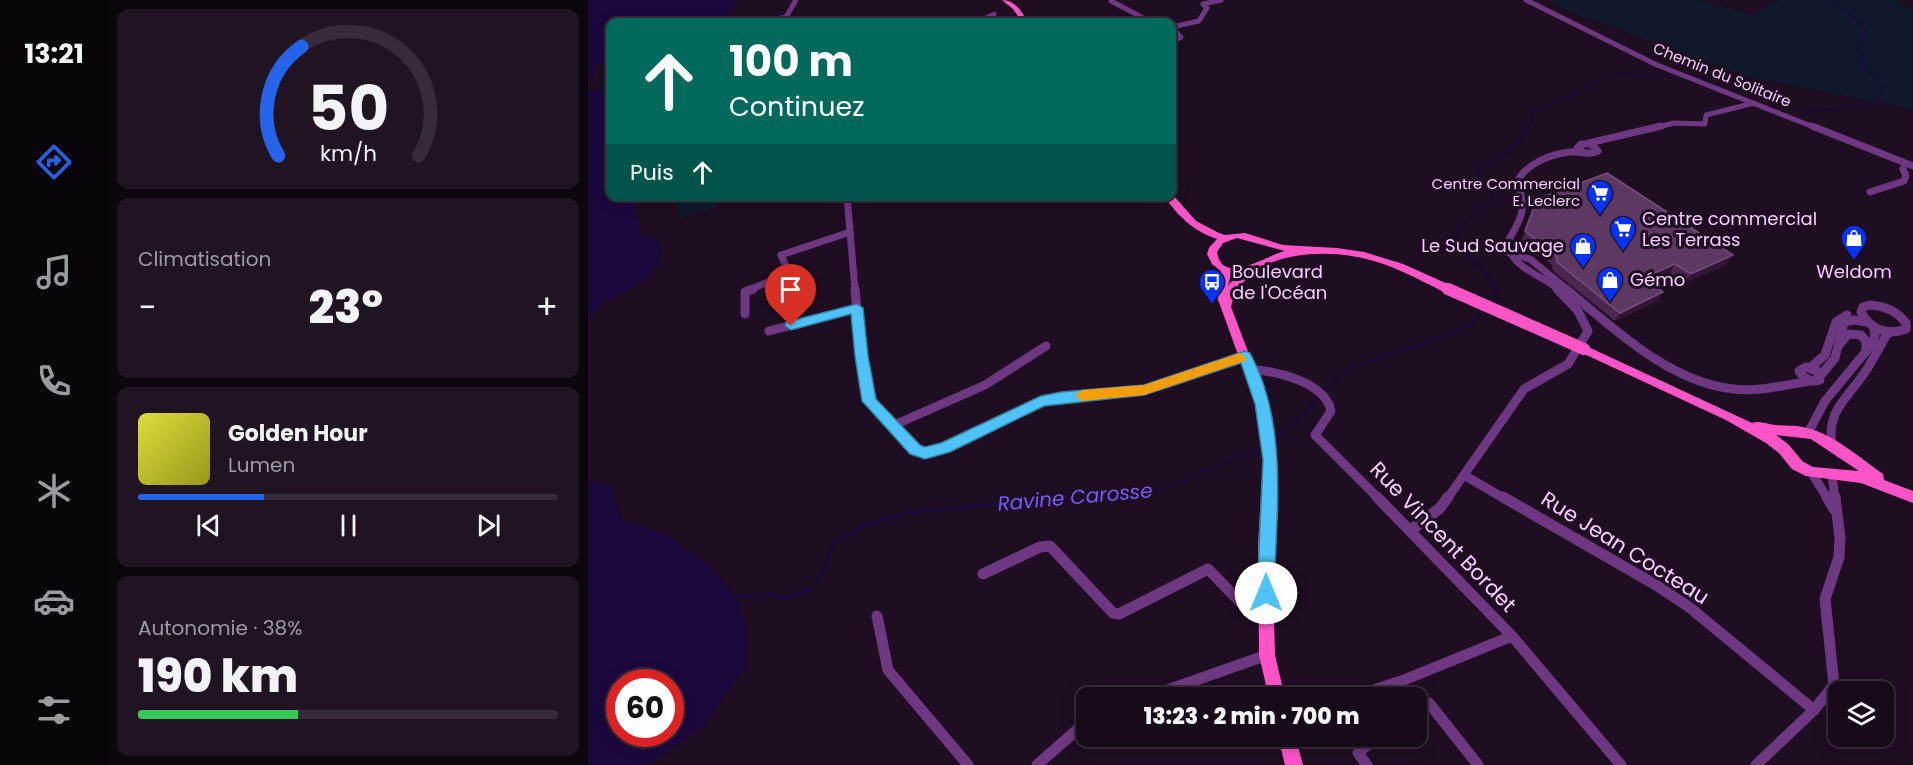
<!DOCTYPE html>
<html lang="fr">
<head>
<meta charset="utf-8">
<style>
	:root { --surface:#170a19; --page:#201322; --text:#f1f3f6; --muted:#9e9aa2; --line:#362b38; --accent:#2563eb }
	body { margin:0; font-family:Poppins,sans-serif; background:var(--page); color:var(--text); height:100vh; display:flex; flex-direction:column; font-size:22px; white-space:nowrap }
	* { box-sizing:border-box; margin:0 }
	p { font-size:20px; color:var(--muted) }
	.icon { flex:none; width:33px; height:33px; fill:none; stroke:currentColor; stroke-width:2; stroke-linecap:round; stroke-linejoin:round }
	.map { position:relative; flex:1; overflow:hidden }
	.panel { display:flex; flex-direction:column; gap:9px; padding:9px; background:#0d060e; width:480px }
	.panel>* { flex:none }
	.guide { position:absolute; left:18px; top:18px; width:570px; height:183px; border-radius:12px; box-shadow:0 3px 15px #0003,0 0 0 2px var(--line); background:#00695c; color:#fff; overflow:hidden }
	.buttons { position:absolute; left:1240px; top:681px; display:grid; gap:12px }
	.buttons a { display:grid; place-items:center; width:66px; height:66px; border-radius:12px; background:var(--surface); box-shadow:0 3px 15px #0003,0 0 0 2px var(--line); font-size:30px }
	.speed { position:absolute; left:18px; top:669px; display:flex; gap:12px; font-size:30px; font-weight:700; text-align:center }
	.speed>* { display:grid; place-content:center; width:78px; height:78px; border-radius:50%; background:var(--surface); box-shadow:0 3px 15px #0003,0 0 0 2px var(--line); line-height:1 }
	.speed .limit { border:9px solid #d22; background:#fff; color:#111 }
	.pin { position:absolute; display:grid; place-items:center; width:51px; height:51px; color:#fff; margin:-62px -26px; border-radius:50% 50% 50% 0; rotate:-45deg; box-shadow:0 0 6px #0007 }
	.pin .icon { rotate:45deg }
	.me { position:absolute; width:66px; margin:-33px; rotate:0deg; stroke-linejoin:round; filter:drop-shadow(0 0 4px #0008) }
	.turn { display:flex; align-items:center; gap:21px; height:126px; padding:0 24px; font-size:27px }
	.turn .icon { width:78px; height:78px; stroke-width:2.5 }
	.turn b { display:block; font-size:42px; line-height:51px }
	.then { display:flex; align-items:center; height:57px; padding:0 24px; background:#0003; gap:12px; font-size:22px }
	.big { font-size:45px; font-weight:800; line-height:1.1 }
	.panel .card { flex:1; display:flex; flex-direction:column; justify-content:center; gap:9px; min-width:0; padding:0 21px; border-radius:12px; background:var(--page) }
	.panel .dial { align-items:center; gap:0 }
	.dial svg { height:156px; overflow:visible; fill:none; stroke:var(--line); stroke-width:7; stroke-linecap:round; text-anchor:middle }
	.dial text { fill:var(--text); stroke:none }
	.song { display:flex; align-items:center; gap:18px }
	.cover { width:72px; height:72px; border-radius:9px; background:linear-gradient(135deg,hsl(60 70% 55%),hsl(60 70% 35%)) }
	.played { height:6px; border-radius:3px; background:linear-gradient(90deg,var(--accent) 30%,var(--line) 30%) }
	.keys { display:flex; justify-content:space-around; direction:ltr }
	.heat { display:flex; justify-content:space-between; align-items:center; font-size:33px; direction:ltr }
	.charge { height:9px; border-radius:4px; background:linear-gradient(90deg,#34c759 38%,var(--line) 0) }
	.trip { position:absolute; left:488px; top:687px; width:351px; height:60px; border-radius:12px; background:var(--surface); box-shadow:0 3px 15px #0003,0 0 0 2px var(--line); font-weight:800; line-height:60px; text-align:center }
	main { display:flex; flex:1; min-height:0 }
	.tabs { display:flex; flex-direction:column; width:108px; justify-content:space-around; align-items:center; background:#09040a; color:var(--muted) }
	.tabs .icon { width:42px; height:42px }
	.tabs .on { color:var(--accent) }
	.tabs b { font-size:27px; color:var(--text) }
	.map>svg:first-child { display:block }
	.green { fill:#10192b }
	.water { fill:#1b093e; fill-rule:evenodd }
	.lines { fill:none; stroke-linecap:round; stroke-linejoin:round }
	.stream-far2 { stroke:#1b093e; stroke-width:1.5 }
	.stream-far1 { stroke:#1b093e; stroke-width:2 }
	.stream { stroke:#1b093e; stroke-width:3 }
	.minor-far3 { stroke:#6d3881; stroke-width:5 }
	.minor-far2 { stroke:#6d3881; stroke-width:7 }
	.minor-far1 { stroke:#6d3881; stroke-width:9 }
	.minor { stroke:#6d3881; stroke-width:11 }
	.major { fill:#ff54c8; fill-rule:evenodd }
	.major-bridge-far1 { stroke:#ff54c8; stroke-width:10 }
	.major-bridge { stroke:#ff54c8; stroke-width:12 }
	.wall { fill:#4b264f }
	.shaded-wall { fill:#321435 }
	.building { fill:#5d3862; stroke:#754f7b; stroke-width:1.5 }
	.route { fill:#4fc3f7; stroke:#337fa1; stroke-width:1.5 }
	.slow { fill:#f59e0b }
	.labels { text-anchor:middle; stroke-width:6; stroke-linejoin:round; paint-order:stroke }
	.far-street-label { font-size:15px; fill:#f6cdff; stroke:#1f0d21 }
	.far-poi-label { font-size:15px; fill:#f6cdff; stroke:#1f0d21; text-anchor:end }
	.poi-label { font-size:18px; fill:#f6cdff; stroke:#1f0d21; text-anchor:start }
	.water-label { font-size:20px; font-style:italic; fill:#755bff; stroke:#1f0d21 }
	.near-street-label { font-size:21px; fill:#f6cdff; stroke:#1f0d21 }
</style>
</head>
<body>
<main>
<nav class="tabs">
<b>13:21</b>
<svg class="icon on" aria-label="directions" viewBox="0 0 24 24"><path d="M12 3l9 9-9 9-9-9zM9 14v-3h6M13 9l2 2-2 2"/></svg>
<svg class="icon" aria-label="music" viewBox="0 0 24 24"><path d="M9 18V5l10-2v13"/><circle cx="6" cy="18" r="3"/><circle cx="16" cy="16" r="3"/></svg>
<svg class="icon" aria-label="phone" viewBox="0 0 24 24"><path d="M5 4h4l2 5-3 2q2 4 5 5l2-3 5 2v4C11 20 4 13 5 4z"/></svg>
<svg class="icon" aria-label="climate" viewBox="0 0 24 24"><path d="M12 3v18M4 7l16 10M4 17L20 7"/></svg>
<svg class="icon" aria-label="car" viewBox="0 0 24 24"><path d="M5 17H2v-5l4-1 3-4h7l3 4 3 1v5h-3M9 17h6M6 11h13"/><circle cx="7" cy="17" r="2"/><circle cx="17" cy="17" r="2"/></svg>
<svg class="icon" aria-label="filters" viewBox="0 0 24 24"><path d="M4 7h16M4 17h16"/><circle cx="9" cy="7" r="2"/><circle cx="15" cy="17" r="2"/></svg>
</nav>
<section class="panel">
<div class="card dial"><svg viewBox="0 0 100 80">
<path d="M14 69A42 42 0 1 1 86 69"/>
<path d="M14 69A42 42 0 0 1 26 13" stroke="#2563eb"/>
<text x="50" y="56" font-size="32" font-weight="700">50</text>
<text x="50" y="72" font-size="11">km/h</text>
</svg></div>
<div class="card"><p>Climatisation</p>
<div class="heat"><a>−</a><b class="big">23°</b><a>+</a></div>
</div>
<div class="card">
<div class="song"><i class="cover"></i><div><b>Golden Hour</b><p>Lumen</p></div></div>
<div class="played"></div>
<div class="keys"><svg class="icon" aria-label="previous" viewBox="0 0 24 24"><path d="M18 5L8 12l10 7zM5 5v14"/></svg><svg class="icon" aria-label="pause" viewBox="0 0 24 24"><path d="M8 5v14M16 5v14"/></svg><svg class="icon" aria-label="next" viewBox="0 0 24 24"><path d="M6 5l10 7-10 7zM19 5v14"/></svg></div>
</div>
<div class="card"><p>Autonomie · 38%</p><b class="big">190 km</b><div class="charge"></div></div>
</section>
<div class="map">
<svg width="1325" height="765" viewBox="0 0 1325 765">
	<rect width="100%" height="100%" fill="#1f0d21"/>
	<g class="green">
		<polygon points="961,0 1110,0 1164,15 1191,0 1307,0 1325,11 1325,109 1161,77 970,7"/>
		<polygon points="86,197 127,197 131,206 92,218"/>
	</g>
	<g class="water">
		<polygon points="0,0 145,0 150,3 142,12 127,22 22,22 22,63 2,65 7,69 0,86"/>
		<path d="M22,86V137L20,158L22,163V196L46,202L50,206L47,214L54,234L70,240C71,244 74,250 73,254C71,282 25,294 9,308C6,311 3,315 0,319V92Z"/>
		<path d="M0,480L26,488L28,506L35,521L76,534L114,560L130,575L148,597L158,629L159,665L115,727L59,765H0ZM32,682H82V734H32Z"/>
	</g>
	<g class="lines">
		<g class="stream-far2">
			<polyline points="1104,77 1133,80 1211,109 1245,110 1286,103 1292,97 1293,87 1292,82 1279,71 1271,51 1271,45 1277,34 1276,29 1267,17 1249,6 1246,0"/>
			<path d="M908,290C901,269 878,258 868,238L874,226L905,197L891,174L892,169C923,150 935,147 947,110L981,98L1016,78L1028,74L1095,77"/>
		</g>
		<g class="stream-far1">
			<polyline points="904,304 909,296 908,289"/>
			<polyline points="735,391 760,368 877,329 898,310"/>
			<polyline points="684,441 699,432 732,396"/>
			<polyline points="469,499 549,495 581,488 676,445"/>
		</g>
		<polyline class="stream" points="148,597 185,594 196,598 222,589 231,581 244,545 270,529 299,518 319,513 440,500 502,497"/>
		<g class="minor-far3">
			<polyline points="938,0 1069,65 1228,128"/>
			<polyline points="523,1 563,22"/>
			<polyline points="176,22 198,17"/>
			<polyline points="199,22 198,17 208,0"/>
			<polyline points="390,22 406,14"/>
			<polyline points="584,27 611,21 619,8 615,4 633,0"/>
			<polyline points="584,28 593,37 584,42"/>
			<polyline points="1066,128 1086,123 1117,124 1118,115 1166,103"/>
		</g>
		<g class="minor-far2">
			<polyline points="1224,126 1325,166"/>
			<polyline points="1001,143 1073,126"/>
			<polyline points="1282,192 1316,181 1318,176 1315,169"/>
			<polyline points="259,196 267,290"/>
			<polyline points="921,253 942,259 980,290"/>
			<polyline points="161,290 199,274 200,271 193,255 262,232"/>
			<path d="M971,290C953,274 924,269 919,243C933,218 940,211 929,182C938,164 962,154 982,152C992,151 1000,156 1010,151L1003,144H993L989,148L995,152"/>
		</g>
		<g class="minor-far1">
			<path d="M267,289L273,356L281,401L327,450C358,459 421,413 453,401C486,390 523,398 557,390C591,382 624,367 657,356"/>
			<path d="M978,289C1025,328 1081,382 1145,389C1170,392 1197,385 1222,381"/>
			<path d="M1282,305C1297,306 1309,311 1318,323V329C1300,336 1281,329 1273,312L1275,307Z"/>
			<polyline points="157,314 157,292 165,289"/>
			<polyline points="181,331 269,308"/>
			<polyline points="1252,344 1260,334 1273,335 1278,341 1278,352"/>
			<path d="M1218,367L1229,371L1232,380C1223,383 1216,379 1211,371Z"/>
			<polyline points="1222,368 1237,355 1248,322 1259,315"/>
			<path d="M662,370C687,370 737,382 743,411L727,435L791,499"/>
			<polyline points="1232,376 1247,358 1256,322 1266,320 1279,322"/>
			<polyline points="304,426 397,385 458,346"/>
			<polyline points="1220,433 1237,401 1285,343 1287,334 1285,326"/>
			<path d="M1244,445C1238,413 1258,399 1275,375C1284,362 1291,348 1299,334L1303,332"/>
			<polyline points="1223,472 1240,499"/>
			<polyline points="876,475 917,499"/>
			<polyline points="1244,475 1247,499"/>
			<polyline points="859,499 936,389 980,364 1000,331 990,311 969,289"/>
		</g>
		<g class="minor">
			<polyline points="789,497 924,636 1033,765"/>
			<polyline points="915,497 1068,585 1101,607 1226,710"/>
			<polyline points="1239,497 1246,509"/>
			<polyline points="823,530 852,508 860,497"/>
			<polyline points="395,574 452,547 462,546 525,613 531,614 620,569 656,606 678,616"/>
			<polyline points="289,616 300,670 380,765"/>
			<polyline points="557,698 679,655"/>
			<polyline points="762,698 816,680 924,636"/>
			<polyline points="828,706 841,703 890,765"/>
			<polyline points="449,765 498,722"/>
			<polyline points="779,765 770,753 790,736"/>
			<polyline points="1168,765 1226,710 1246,685 1237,599 1251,557 1252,538 1247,497"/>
		</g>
		<g class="major">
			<path d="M414,0C427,0 434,12 440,22H434L425,9Z"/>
			<path d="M584,194L608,221L631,233L637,235L657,233L695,245L749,248L776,252L815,264L862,285L863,288L858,292L854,291C832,280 810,268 786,261C740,247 656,249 643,307L680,404L685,425L689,460L684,546L687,655L697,698H681L671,655L670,546L675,460L673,425L668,404L628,294L633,271L624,264L619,254L621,248L629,239C605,231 590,216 576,196H584ZM649,238L697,251C679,255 634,287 629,252L635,243ZM643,274L649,275L640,286Z"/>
			<path d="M996,345L1164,423C1171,420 1179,424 1187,425C1197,426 1209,425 1219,428C1247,435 1272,458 1295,474L1296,480L1325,491V503L1273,483L1218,476L1204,469L1191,453L1178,443L1138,420L992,352L990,349ZM1188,435L1223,439L1271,471L1225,467L1214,461L1201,445Z"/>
			<polygon points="690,736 707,736 715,765 697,765"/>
		</g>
		<polyline class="major-bridge-far1" points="858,288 863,290"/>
		<polyline class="major-bridge" points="860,289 996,349"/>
	</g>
	<polygon class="wall" points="949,199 1139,264 1097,283 1082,273 1061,282 1075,292 1070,301 1027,321 965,271 964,265 934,240"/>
	<g class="shaded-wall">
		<polygon points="1145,255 1139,264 1097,283 1103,274"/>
		<polygon points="1087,264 1082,273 1050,287 1055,278"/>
		<polygon points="1075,292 1070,301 1027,321 1032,313"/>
	</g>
	<polygon class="building" points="1019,173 1145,255 1103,274 1087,264 1055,278 1075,292 1032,313 969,262 968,256 937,231 949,199"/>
	<path class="route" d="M269,304L275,308L280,356L288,399L332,445L337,447L353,443L453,396L473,392L556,385L657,351L662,353C701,425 688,514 686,593L684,598L678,601L672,598L669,593L675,460L667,404L653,363L556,395L456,406L362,452L337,459L322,454L274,401L267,356L263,314L203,330L197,326L198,322Z"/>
	<polygon class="slow" points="652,353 658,358 657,361 556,395 494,401 487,395 494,390 556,385"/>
	<defs>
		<g id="supermarket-pin" transform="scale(1.35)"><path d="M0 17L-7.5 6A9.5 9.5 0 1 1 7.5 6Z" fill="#0032f8" stroke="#1f0d21"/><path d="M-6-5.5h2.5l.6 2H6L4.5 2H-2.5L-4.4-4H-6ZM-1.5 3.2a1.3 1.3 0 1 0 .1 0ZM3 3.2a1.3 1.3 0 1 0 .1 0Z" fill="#fff"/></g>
		<g id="shop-pin" transform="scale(1.35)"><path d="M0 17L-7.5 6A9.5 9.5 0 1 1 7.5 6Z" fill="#0032f8" stroke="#1f0d21"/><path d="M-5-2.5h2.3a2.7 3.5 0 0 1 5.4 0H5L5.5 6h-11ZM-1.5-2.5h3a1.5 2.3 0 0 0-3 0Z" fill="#fff"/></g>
		<g id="bus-pin" transform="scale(1.35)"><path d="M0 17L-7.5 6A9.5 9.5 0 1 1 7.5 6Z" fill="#0032f8" stroke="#1f0d21"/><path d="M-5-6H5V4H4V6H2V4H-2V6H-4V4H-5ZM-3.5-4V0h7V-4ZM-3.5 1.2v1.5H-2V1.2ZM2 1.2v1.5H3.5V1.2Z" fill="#fff"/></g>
	</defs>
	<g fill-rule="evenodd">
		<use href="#supermarket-pin" x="1012" y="193"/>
		<use href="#supermarket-pin" x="1035" y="229"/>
		<use href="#shop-pin" x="1266" y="238"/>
		<use href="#shop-pin" x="995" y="246"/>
		<use href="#shop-pin" x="1022" y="280"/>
		<use href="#bus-pin" x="624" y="282"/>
	</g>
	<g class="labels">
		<g class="far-street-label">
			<text transform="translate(1134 75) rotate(22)" y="5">Chemin du Solitaire</text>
		</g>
		<g class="far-poi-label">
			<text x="992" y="189">Centre Commercial<tspan x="992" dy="17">E. Leclerc</tspan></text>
		</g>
		<g class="poi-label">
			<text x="1054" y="225">Centre commercial<tspan x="1054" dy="21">Les Terrass</tspan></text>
			<text x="976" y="252" text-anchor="end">Le Sud Sauvage</text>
			<text x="644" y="278">Boulevard<tspan x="644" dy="21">de l'Océan</tspan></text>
			<text x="1266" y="278" text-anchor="middle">Weldom</text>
			<text x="1042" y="286">Gémo</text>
		</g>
		<g class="water-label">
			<text transform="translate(487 497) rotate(-5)" y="7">Ravine Carosse</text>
		</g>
		<g class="near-street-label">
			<text transform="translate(855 537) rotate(46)" y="7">Rue Vincent Bordet</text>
			<text transform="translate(1037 548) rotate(32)" y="7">Rue Jean Cocteau</text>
		</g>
	</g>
</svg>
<div class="buttons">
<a><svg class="icon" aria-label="layers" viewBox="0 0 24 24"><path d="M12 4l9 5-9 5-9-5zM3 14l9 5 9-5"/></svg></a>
</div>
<div class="speed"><div class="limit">60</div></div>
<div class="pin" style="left:203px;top:326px;background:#d93025"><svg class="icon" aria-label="arrive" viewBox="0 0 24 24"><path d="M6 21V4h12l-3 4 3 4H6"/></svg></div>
<svg class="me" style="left:678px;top:593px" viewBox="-20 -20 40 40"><circle r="19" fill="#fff"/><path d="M0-13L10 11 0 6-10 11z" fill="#4fc3f7"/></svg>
<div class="trip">13:23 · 2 min · 700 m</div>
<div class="guide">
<div class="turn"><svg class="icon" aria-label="ahead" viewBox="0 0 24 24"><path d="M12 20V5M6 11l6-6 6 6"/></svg><div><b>100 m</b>Continuez</div></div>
<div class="then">Puis<svg class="icon" aria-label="ahead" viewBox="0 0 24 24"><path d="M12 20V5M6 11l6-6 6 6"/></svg></div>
</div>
</div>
</main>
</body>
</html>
